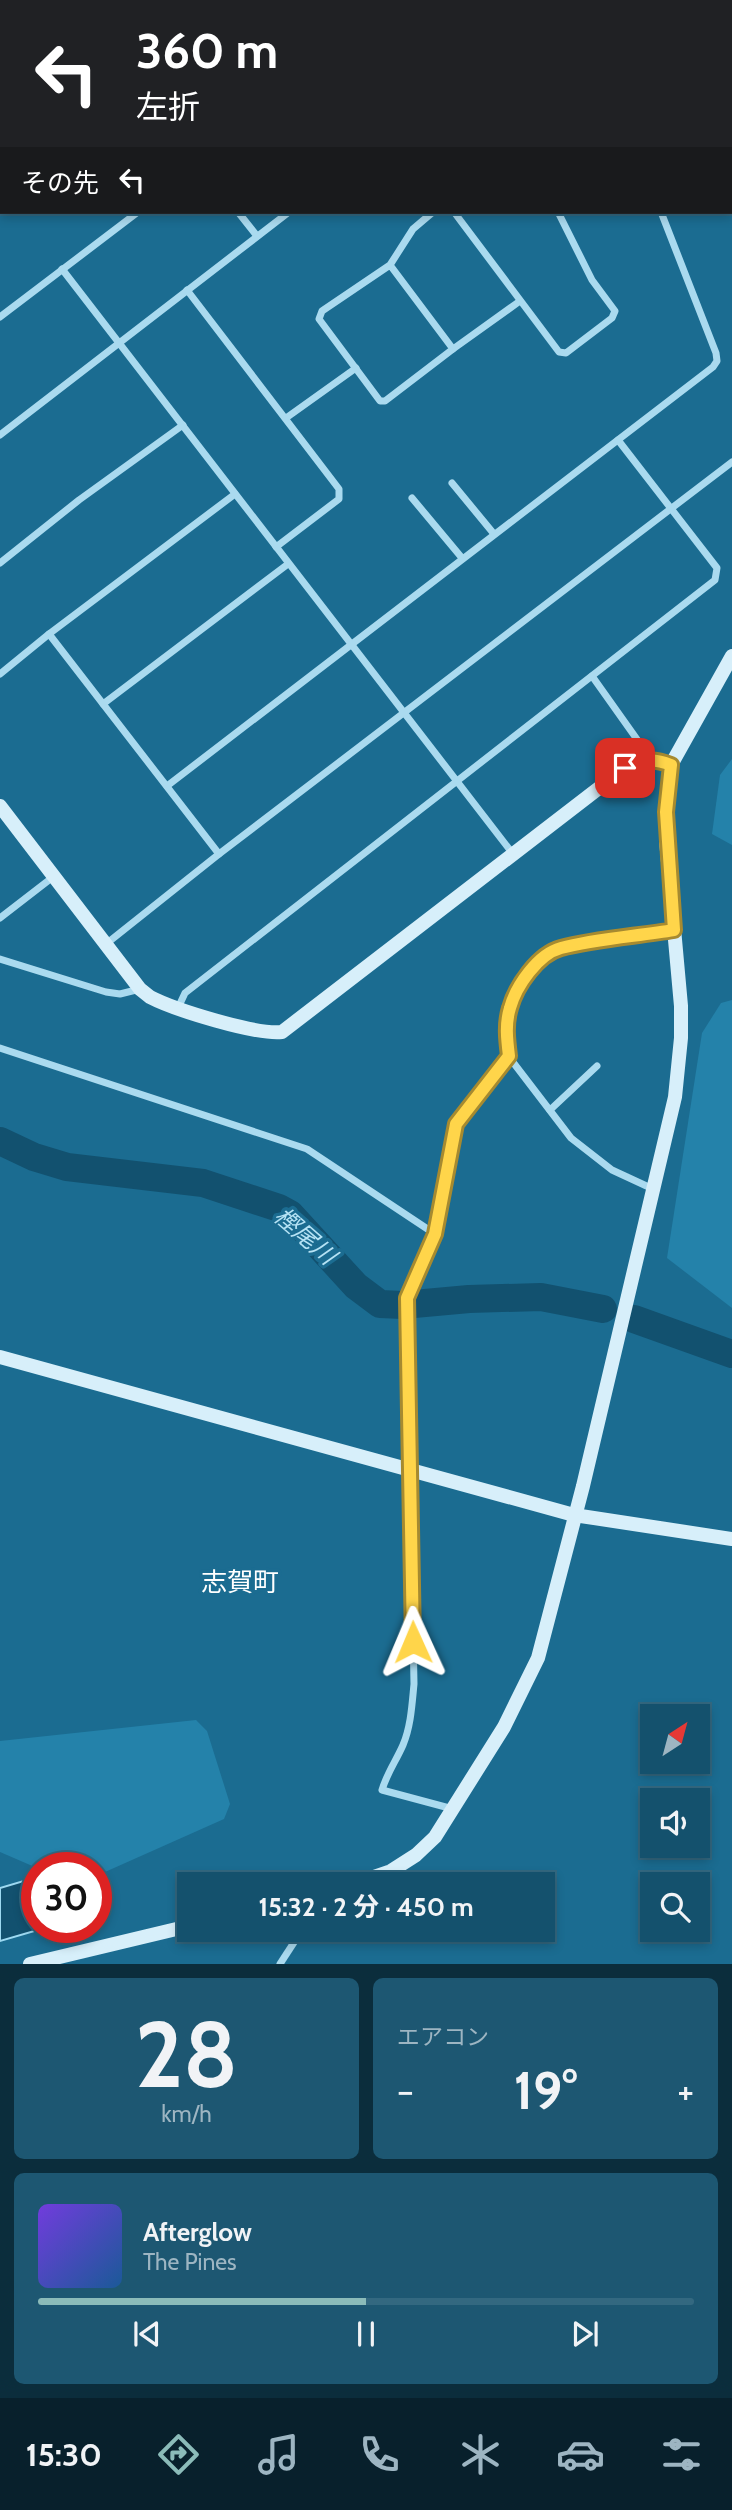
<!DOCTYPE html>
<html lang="ja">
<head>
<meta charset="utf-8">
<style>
	:root { --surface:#14516d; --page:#1d5772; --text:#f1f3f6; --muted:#9db5c2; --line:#336880; --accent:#8bbbb9 }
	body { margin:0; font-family:Cabin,"Noto Sans JP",sans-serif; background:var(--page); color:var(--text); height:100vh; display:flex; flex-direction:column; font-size:26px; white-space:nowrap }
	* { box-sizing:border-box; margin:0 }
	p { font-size:23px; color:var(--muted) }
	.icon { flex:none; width:38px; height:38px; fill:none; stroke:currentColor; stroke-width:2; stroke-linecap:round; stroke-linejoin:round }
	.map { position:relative; height:1964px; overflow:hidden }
	.drawer { display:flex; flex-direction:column; gap:14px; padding:14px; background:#0b2d3c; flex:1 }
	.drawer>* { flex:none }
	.hud { position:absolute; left:0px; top:0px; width:733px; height:214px; box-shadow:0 4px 10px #0003,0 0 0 2px var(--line); background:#202124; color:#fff; overflow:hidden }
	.needle { width:46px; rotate:36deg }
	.controls { position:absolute; left:640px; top:1704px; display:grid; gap:14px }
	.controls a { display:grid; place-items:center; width:70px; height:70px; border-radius:0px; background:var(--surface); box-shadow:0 4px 10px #0003,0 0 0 2px var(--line); font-size:35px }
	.speed { position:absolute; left:21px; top:1852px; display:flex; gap:14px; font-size:35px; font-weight:700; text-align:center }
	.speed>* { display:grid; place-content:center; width:91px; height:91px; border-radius:50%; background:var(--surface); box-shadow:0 4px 10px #0003,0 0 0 2px var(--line); line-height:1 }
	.speed .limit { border:10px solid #d22; background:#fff; color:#111 }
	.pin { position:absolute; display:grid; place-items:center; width:60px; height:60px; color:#fff; margin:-30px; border-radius:14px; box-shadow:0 4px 10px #0006 }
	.me { position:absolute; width:77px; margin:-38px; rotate:359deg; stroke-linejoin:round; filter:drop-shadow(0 0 5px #0008) }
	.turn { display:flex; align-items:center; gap:24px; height:147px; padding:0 21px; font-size:32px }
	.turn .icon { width:91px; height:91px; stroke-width:2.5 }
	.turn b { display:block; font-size:49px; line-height:60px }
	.then { display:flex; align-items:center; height:66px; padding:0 21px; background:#0003; gap:14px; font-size:26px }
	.big { font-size:52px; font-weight:700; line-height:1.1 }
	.drawer .widget { flex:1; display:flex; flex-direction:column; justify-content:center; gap:10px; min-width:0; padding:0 24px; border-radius:10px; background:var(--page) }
	.drawer .dial { align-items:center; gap:0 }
	.dial b { font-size:91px; line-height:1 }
	.song { display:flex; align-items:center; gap:21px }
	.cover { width:84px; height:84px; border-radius:10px; background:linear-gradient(135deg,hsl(260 70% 55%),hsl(210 70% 35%)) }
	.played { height:7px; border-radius:4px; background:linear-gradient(90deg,var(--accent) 50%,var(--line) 50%) }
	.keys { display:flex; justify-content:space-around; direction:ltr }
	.heat { display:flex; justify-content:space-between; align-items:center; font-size:38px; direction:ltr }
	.drawer .tiles { flex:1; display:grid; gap:14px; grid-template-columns:1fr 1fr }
	.widget:last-child { grid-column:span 2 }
	.trip { position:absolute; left:177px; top:1872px; width:378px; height:70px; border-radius:0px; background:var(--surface); box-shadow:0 4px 10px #0003,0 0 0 2px var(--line); font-weight:700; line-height:70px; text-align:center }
	.menu { display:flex; height:112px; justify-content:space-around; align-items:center; background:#08202c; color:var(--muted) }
	.menu .icon { width:49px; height:49px }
	.menu .current { color:var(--accent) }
	.menu b { font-size:32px; color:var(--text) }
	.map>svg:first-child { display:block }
	.green { fill:#2482aa }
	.water { fill:#12516f; stroke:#9dd9f1; stroke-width:2 }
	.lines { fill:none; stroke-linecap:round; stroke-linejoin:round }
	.river { stroke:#12516f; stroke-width:28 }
	.street { stroke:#aadaef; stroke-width:7 }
	.secondary { stroke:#d7effa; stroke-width:14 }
	.route-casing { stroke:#a68a30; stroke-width:18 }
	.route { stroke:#ffd54a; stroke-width:12 }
	.labels { text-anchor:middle; stroke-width:7; stroke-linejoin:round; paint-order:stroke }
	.water-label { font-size:24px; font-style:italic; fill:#b6e3f5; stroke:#1b6c91 }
	.quarter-label { font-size:26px; fill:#fff; stroke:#1b6c91 }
</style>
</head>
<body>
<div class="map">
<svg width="732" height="1964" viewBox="0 0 732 1964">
	<rect width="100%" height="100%" fill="#1b6c91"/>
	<g class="green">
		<polygon points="732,759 732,845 712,834 720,775"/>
		<polygon points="732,1000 732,1308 667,1258 702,1033 721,1003"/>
		<polygon points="196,1720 207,1731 230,1804 224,1819 96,1876 96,1867 37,1868 0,1852 0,1741"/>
	</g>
	<polygon class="water" points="37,1877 37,1927 48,1927 0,1941 0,1888"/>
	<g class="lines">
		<g class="river">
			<polyline points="0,1141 34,1157 67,1167 203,1183 279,1208 290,1214 356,1286 380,1304 403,1305 469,1299 541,1297 603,1309"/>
			<polyline points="634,1319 732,1354"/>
		</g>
		<g class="street">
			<polyline points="76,0 77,2"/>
			<polyline points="505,0 506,2"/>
			<polyline points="580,0 580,2"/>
			<polyline points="130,2 132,0"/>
			<polyline points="267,2 269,0"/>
			<polyline points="407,2 409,0"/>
			<polyline points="565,2 568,0"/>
			<polyline points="0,98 2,96"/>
			<polyline points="238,212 257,236"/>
			<polyline points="454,212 559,352 566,353 612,318 615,311 592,280 558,212"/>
			<polyline points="390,265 453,349 385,401 380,401 319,319 322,311 390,265 413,229 433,212"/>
			<polyline points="62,269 513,854"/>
			<polyline points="187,290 339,489 339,499 276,547"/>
			<polyline points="0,317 138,212"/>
			<polyline points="453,349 520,301"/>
			<polyline points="286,418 356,368"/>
			<polyline points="0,435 289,212"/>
			<polyline points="452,483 494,534"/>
			<polyline points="412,498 462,558"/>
			<polyline points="0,563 79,500 183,425"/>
			<polyline points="49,634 219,854"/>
			<polyline points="0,674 49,634 235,494"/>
			<polyline points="592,676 641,745 647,760"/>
			<polyline points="103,704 288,564"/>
			<polyline points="167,786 713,367 717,361 716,353 661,212"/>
			<polyline points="0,918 53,877"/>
			<polyline points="106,944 219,854 732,462"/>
			<polyline points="0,959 106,992 120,994 140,989"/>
			<polyline points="178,1008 185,993 715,580 717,568 618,440"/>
			<polyline points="0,1048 307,1149 435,1234"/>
			<polyline points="550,1110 597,1066"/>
			<polyline points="653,1189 612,1170 571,1138 509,1057 506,1032 510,1008 521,985 537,963 558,948 674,930"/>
			<path d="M453,1809L382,1790C387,1773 396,1761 403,1745C411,1726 412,1704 414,1684L407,1298L435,1234L456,1124L509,1057"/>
			<polyline points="280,1964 302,1930"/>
		</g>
		<g class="secondary">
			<polyline points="676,0 677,2"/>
			<polyline points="7,2 10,0"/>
			<polyline points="732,156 732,158"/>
			<path d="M0,806L140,989L150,997C175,1010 256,1035 282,1032L625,768C642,760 654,758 671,765"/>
			<polyline points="0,1357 574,1515 732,1539"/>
			<polyline points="350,1885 391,1871 416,1855 435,1837 504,1727 538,1658 583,1486 675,1097 681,1038 681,1006 666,840 666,812 671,765 732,656"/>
			<polyline points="30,1964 189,1926"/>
		</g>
	</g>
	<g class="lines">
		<g class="route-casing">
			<path id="route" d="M413,1642L407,1298L435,1234L456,1124L509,1056C507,1040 505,1024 510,1008C516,986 538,954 561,948C594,939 639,936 674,930L666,812L671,765C654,758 641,759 625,768"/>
		</g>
		<use href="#route" class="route"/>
	</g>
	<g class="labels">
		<g class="water-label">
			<text transform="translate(305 1236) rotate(41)" y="8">樫尾川</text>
		</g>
		<g class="quarter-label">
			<text x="240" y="1591">志賀町</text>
		</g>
	</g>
</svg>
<div class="controls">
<a><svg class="needle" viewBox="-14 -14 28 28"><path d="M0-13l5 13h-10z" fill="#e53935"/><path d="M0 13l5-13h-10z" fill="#9db5c2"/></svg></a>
<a><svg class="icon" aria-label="sound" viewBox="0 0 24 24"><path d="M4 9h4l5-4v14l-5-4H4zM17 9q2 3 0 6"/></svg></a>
<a><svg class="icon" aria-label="search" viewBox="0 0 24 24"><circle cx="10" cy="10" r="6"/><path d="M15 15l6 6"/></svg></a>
</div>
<div class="speed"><div class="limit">30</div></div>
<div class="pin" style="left:625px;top:768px;background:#d93025"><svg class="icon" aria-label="arrive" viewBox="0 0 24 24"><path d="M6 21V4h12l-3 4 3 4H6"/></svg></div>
<svg class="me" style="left:413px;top:1642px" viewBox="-20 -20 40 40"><path d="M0-17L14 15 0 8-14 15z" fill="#ffd54a" stroke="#fff" stroke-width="4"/></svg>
<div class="trip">15:32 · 2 分 · 450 m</div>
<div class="hud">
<div class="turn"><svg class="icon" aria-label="left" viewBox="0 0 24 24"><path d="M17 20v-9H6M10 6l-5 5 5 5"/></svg><div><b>360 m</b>左折</div></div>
<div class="then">その先<svg class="icon" aria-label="left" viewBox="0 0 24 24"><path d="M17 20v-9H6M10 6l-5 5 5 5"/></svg></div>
</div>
</div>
<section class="drawer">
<div class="tiles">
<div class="widget dial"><b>28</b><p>km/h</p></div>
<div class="widget"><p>エアコン</p>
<div class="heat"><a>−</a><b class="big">19°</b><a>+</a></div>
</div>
<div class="widget">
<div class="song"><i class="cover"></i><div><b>Afterglow</b><p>The Pines</p></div></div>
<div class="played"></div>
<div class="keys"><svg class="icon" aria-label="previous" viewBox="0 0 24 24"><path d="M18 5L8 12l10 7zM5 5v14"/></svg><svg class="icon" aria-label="pause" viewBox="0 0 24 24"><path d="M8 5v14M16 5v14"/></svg><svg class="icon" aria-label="next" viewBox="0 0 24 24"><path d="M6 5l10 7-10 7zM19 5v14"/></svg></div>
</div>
</div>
</section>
<nav class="menu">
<b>15:30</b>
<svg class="icon current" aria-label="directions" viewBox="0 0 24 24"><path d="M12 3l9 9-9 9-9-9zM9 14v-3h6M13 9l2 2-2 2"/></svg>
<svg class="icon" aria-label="music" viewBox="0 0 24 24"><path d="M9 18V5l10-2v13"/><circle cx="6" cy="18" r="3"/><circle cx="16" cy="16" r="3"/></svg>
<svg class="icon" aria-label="phone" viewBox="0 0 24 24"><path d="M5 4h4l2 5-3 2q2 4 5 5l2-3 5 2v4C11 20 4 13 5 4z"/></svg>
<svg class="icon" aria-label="climate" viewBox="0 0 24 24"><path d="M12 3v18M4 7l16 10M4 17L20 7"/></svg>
<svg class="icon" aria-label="car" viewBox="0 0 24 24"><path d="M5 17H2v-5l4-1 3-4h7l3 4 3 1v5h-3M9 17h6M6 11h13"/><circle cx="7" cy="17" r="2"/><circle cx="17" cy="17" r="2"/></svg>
<svg class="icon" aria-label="filters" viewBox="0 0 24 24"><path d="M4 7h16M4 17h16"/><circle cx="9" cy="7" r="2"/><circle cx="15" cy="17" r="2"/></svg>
</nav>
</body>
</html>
